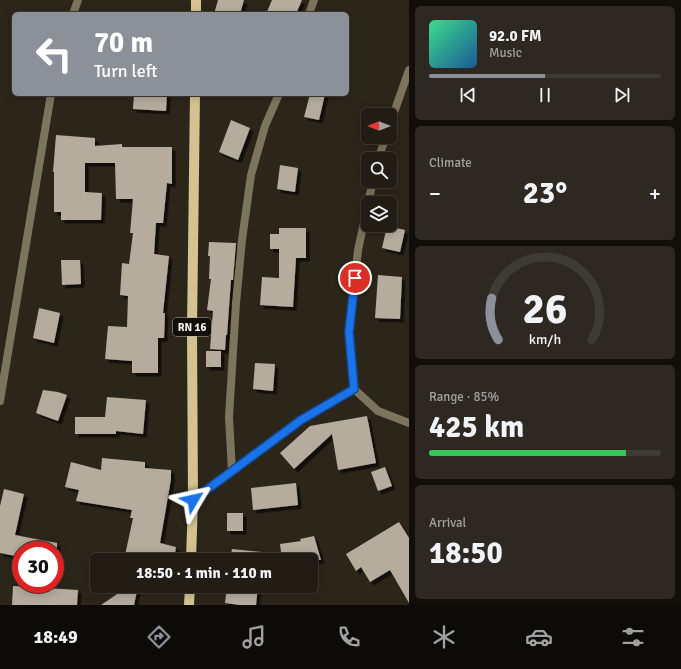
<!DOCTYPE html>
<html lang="en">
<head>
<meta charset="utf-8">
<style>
	:root { --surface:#211c14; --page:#2d2922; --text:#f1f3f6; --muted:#a2a1a0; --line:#3e3a34; --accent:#8c9099 }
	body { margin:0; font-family:Signika,sans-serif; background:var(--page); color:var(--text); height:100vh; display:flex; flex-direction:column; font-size:15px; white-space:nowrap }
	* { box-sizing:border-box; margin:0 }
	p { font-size:13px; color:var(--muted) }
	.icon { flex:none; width:22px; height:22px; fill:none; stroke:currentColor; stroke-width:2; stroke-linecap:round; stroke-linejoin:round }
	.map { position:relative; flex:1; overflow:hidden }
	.sheet { display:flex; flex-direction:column; gap:6px; padding:6px; background:#120f0b; width:272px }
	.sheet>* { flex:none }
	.hud { position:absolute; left:12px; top:12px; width:337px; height:84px; border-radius:6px; box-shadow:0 2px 10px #0003,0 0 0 1px var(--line); background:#8c9099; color:#fff; overflow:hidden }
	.needle { width:26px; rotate:270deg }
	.fabs { position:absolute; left:361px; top:108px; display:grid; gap:8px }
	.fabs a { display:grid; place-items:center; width:36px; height:36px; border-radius:6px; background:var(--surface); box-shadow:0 2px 10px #0003,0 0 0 1px var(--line); font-size:20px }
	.speed { position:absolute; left:12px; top:541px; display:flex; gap:8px; font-size:20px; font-weight:700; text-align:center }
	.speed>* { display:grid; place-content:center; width:52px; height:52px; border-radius:50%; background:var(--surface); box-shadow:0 2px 10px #0003,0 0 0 1px var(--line); line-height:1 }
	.speed .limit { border:6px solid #d22; background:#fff; color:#111 }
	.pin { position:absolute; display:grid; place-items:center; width:34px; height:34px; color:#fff; margin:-17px; border:2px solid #fff; border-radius:50%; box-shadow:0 1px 4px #0007 }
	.me { position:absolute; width:44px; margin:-22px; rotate:54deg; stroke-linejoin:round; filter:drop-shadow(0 0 3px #0008) }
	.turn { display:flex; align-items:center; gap:14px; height:84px; padding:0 16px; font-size:18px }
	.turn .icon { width:52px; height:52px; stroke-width:2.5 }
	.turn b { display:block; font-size:28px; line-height:34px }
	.big { font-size:30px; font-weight:800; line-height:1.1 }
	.sheet .tile { flex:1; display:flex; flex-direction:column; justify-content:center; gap:6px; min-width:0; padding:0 14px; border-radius:6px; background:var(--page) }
	.sheet .dial { align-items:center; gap:0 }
	.dial svg { height:104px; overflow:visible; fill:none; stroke:var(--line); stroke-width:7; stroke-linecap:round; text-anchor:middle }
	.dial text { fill:var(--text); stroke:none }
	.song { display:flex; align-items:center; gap:12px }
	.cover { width:48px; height:48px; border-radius:6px; background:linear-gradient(135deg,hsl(150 70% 55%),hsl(210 70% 35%)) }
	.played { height:4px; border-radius:2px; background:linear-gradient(90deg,var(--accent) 50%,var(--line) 50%) }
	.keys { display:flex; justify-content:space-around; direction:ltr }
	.heat { display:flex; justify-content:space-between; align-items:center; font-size:22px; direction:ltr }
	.charge { height:6px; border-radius:3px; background:linear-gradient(90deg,#34c759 85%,var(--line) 0) }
	.trip { position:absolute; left:90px; top:553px; width:228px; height:40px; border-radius:6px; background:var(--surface); box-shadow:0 2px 10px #0003,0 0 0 1px var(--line); font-weight:800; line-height:40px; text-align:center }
	.dock { display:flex; height:64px; justify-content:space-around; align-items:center; background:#0d0b08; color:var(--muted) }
	.dock .icon { width:28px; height:28px }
	.dock .selected { color:var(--accent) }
	.dock b { font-size:18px; color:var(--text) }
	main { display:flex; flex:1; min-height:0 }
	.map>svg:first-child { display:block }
	.building { fill:#b5ac9e; filter:url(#shadow) }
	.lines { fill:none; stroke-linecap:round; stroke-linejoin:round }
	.street { stroke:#7d745d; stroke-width:8 }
	.primary { stroke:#d4c391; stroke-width:10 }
	.route-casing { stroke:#114b97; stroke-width:10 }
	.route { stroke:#1a73e8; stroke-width:7 }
	.labels { text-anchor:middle; stroke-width:4; stroke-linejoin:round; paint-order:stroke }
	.shield { fill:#120f0a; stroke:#b1aca5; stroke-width:1 }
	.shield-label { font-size:11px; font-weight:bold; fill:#f5f0e8 }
</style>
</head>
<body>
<main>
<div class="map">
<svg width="409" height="605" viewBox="0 0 409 605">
	<defs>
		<filter id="shadow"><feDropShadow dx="3.5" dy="3.5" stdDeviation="0" flood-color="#0009"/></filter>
	</defs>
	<rect width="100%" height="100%" fill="#2c251a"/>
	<g class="building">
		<polygon points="218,0 244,0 240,14 214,14"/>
		<polygon points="272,0 302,0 296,14 266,14"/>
		<polygon points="134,94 167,94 166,111 133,109"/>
		<polygon points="310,94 325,94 319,120 304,117"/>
		<polygon points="231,120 250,128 238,160 219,152"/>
		<polygon points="56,135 95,138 95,146 122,144 122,147 172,147 172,184 167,183 163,223 156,223 154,254 169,256 163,313 165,313 164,338 158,338 158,373 132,373 132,361 105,359 108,326 127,327 128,296 120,295 122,263 129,264 133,233 130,233 133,199 116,199 115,163 85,163 85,192 102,193 101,220 61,220 61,212 54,212 54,172 53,172"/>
		<polygon points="280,165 298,168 295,192 277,189"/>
		<polygon points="387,226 405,230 400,252 382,248"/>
		<polygon points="279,228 306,228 306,258 296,258 293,307 260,305 262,277 279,278 279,249 270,249 270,234 279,234"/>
		<polygon points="209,242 236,243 233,280 231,280 227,335 226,335 225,350 210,349 213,311 207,310 211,279 209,279 210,256 208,256"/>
		<polygon points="61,260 80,260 81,284 62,285"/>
		<polygon points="378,275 402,277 400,319 375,318"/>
		<polygon points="39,308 60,313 54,343 33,338"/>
		<rect x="206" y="351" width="15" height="16"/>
		<polygon points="255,363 275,364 273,391 253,389"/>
		<polygon points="43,390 58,392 67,395 58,421 36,413"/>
		<polygon points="107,397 146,400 143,434 116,431 116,434 75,434 75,417 105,417"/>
		<polygon points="367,416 376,463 338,470 332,434 294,469 280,453 310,426"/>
		<polygon points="102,458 145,462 145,468 171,470 171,479 160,543 176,547 174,560 124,560 133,518 130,518 132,510 76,501 79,490 65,487 71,462 101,470"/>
		<polygon points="385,467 392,486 378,491 371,472"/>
		<polygon points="296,483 298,505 253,510 251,488"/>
		<polygon points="4,489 24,494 15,535 57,543 57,550 21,550 21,557 0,553 0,506"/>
		<rect x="227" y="513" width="16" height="18"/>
		<polygon points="399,522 409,538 409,603 390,570 370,582 361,567 356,571 346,554"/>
		<polygon points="314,536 321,560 282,560 280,544 301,541 300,539"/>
		<polygon points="232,549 262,552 261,560 230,560"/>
		<polygon points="13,586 78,590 77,605 12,605"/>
		<polygon points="129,586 138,586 134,605 101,605"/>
		<polygon points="227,586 258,586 256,605 240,605 225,603"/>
	</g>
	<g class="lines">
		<g class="street">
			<polyline points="73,14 78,0"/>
			<polyline points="309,14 314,0"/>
			<polyline points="390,124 409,70"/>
			<polyline points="378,159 386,137"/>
			<polyline points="368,203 373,181"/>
			<polyline points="368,205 358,250 349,332 354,389 378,411 409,423"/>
			<polyline points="0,401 51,94"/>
			<polyline points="232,471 229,417 236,303 242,240 251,175 265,126 279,94"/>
			<polyline points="193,500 301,420 354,389"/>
		</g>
		<g class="primary">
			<polyline points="196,14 196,0"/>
			<polyline points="191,560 193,500 192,329 195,94"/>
			<polyline points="189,605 190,586"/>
		</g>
	</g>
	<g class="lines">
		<g class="route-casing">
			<polyline id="route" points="193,500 301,420 354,389 349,332 355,278"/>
		</g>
		<use href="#route" class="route"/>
	</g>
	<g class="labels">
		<rect class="shield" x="173" y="318" width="38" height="18" rx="3"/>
		<g class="shield-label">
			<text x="192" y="331">RN 16</text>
		</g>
	</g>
</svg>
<div class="fabs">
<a><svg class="needle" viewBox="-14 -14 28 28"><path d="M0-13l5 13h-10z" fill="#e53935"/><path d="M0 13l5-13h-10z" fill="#a2a1a0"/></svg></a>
<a><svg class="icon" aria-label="search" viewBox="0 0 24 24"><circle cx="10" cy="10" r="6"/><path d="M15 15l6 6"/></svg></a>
<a><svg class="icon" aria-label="layers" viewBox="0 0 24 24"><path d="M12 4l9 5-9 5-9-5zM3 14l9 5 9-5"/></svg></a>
</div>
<div class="speed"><div class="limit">30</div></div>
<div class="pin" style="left:355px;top:278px;background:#d93025"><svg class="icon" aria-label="arrive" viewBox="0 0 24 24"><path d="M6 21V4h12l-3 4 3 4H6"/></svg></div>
<svg class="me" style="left:193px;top:500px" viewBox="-20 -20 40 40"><path d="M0-17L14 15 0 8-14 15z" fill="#1a73e8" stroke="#fff" stroke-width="4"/></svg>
<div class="trip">18:50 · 1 min · 110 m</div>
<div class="hud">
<div class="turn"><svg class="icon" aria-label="left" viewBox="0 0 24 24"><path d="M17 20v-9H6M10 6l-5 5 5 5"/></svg><div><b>70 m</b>Turn left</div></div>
</div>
</div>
<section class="sheet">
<div class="tile">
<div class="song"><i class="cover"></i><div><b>92.0 FM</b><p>Music</p></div></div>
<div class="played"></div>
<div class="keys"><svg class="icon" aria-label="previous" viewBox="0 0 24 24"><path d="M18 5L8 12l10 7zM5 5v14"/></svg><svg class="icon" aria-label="pause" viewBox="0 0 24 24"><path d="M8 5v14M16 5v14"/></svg><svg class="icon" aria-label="next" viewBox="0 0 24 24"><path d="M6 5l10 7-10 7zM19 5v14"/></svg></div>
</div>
<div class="tile"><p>Climate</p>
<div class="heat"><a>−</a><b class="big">23°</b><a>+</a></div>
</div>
<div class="tile dial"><svg viewBox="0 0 100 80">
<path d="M14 69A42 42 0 1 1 86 69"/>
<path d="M14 69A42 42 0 0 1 9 37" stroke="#8c9099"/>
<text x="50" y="56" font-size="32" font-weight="700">26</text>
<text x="50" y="72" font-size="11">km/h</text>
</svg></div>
<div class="tile"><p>Range · 85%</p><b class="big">425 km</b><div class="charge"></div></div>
<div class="tile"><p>Arrival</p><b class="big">18:50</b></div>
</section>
</main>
<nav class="dock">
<b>18:49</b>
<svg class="icon selected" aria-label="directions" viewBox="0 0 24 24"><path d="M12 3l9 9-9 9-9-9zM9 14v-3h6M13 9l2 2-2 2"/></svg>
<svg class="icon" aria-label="music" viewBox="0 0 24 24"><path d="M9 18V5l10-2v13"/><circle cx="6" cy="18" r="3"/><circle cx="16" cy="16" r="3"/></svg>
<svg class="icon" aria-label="phone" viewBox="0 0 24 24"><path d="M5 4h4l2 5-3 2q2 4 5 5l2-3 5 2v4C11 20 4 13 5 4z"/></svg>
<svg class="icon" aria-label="climate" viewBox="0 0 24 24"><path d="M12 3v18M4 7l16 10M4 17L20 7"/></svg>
<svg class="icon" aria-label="car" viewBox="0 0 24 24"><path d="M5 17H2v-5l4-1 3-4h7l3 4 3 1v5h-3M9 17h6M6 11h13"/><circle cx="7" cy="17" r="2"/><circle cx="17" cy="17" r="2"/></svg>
<svg class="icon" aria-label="filters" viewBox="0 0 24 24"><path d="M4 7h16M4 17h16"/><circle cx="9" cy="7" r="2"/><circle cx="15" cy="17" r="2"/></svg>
</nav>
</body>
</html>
